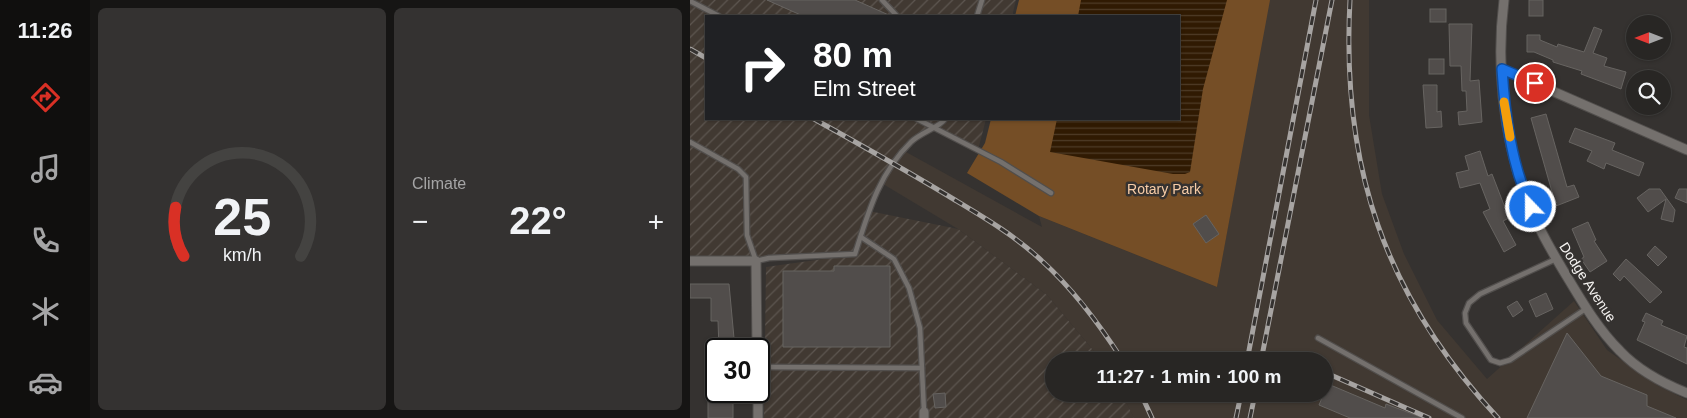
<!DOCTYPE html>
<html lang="en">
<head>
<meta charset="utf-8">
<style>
	:root { --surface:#282624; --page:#343231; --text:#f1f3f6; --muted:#a5a5a6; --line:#444341; --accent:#d93025 }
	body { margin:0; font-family:Helvetica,sans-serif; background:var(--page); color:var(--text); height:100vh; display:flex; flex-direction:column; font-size:19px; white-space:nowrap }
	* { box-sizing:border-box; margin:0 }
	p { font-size:16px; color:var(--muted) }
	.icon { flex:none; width:28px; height:28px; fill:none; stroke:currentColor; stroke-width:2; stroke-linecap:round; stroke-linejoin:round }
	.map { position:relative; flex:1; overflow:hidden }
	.panel { display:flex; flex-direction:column; gap:8px; padding:8px; background:#161514; width:600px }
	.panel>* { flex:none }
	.guide { position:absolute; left:15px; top:15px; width:475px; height:105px; border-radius:0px; box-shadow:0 1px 4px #0004,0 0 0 1px var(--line); background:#202124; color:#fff; overflow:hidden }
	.needle { width:32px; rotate:270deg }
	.fabs { position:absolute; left:936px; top:15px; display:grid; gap:10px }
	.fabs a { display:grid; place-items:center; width:45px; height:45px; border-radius:50%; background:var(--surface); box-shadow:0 1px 4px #0004,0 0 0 1px var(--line); font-size:25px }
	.speed { position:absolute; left:15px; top:338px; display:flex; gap:10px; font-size:25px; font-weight:700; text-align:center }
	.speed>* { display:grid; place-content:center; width:65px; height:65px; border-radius:50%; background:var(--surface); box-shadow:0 1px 4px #0004,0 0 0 1px var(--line); line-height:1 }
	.speed .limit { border:2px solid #111; border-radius:8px; background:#fff; color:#111 }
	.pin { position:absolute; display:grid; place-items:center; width:42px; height:42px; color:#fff; margin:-21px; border:2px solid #fff; border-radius:50%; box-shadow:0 1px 5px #0007 }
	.me { position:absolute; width:55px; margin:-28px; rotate:338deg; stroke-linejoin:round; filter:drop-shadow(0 0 4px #0008) }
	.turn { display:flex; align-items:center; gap:18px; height:105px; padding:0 25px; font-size:22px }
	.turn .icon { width:65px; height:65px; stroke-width:2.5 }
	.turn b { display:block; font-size:35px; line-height:42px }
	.big { font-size:38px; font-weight:700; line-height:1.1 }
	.panel .card { flex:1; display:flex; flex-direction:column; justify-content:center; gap:8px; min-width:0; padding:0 18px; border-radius:8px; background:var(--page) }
	.panel .dial { align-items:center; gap:0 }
	.dial svg { height:130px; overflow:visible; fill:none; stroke:var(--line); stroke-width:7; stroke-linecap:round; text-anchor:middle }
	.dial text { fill:var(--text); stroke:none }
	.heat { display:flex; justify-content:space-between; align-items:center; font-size:28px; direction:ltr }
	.panel .tiles { flex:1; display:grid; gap:8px; grid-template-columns:repeat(2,1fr) }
	.trip { position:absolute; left:355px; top:352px; width:288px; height:50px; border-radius:25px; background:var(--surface); box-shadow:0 1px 4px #0004,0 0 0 1px var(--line); font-weight:700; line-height:50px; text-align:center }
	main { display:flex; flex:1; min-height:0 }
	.tabs { display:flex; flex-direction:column; width:90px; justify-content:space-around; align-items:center; background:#100f0e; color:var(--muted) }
	.tabs .icon { width:35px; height:35px }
	.tabs .active { color:var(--accent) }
	.tabs b { font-size:22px; color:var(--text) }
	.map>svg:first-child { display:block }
	.built { fill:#413932 }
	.industrial { fill:url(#industrial-furrows) }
	.park { fill:#754e26 }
	.water { fill:url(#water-rules) }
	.building { fill:#514d4b; stroke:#676461 }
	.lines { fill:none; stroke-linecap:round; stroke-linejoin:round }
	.service-casing { stroke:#514e4c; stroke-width:7 }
	.minor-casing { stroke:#514e4c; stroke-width:11 }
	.service { stroke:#74706d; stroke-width:4.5 }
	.minor { stroke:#74706d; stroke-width:9 }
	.rail-casing { stroke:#a7a4a2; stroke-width:5 }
	.rail { stroke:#353230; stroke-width:3; stroke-dasharray:9; stroke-linecap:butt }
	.route-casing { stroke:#114b97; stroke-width:12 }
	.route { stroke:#1a73e8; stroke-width:9 }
	.slow { stroke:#f59e0b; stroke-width:9 }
	.labels { text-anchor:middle; stroke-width:5; stroke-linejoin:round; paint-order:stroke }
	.park-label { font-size:14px; fill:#f8cda7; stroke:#353230 }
	.street-label { font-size:14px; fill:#f6f4f2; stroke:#353230 }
</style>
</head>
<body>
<main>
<nav class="tabs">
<b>11:26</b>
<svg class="icon active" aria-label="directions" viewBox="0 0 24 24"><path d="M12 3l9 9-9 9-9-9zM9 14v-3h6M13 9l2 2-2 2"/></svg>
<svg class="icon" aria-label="music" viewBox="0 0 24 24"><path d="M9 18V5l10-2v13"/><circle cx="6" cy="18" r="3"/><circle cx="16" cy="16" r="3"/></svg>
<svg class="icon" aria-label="phone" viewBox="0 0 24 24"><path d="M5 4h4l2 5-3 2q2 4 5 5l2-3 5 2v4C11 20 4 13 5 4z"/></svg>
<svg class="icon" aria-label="climate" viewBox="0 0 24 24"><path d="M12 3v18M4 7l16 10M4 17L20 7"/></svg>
<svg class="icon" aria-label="car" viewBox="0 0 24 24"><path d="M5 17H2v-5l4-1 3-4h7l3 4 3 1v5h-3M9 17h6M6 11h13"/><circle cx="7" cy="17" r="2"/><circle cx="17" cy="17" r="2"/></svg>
</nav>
<section class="panel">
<div class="tiles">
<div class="card dial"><svg viewBox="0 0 100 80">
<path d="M14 69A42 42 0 1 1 86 69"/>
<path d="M14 69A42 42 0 0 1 9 39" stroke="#d93025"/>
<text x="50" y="56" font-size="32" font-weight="700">25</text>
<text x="50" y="72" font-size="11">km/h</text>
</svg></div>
<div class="card"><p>Climate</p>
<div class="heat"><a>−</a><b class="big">22°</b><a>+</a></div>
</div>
</div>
</section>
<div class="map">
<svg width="997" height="418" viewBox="0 0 997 418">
	<defs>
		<pattern id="industrial-furrows" width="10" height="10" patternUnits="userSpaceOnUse" patternTransform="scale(1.25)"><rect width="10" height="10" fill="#413932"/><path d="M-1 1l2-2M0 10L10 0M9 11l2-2" fill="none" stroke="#5d5650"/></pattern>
		<pattern id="water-rules" width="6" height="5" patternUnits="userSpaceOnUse" patternTransform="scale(1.25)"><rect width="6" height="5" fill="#301a02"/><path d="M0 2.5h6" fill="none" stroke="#4f3c27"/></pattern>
	</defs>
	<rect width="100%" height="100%" fill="#353230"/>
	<polygon class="built" points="579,0 679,0 679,115 692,194 714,254 747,320 797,379 884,301 917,350 967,385 997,400 997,418 444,418 432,394 634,394 634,361 412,361 357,295 268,229 143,154 207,147 352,227 349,216 527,287"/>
	<polygon class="industrial" points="0,0 326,0 322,16 16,16 16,119 296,119 288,150 242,127 228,135 202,163 179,211 268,229 357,295 412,361 364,361 364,394 432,394 444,418 74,418 76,267 155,256 0,261"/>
	<polygon class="park" points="329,0 580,0 527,287 349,216 277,173 295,143 301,119 489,119 489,16 325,16"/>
	<polygon class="water" points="391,0 537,0 513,89 500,172 495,174 483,174 360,152 367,119 489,119 489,16 388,16"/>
	<g class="building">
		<polygon points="77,0 165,0 201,16 113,16"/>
		<rect x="839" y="0" width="14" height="16"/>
		<rect x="740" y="9" width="16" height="13"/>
		<polygon points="759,24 782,24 780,81 789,80 792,122 769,125 768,112 777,111 776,91 772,91 771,66 760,66"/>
		<polygon points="904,27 912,30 903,53 917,58 914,66 936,72 931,89 891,74 892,71 863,62 863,60 844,52 837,52 837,35 850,35 850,40 867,47 868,44 894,52"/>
		<rect x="739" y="59" width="15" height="15"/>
		<polygon points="733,85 747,85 747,112 751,111 752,127 736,128"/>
		<polygon points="856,114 877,187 884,185 889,197 866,206 841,118"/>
		<polygon points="885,128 925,143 922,150 954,163 949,176 916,163 914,169 897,161 902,151 879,142"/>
		<polygon points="790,151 798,176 802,174 819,218 813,221 826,245 814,252 793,212 800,209 790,183 770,188 766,173 779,170 775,156"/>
		<polygon points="959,189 970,189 985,210 983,222 971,219 976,199 958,212 947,198"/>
		<polygon points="989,189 997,189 997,203 985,198"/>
		<polygon points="516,215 529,234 516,243 503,224"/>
		<polygon points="898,222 906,240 904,241 917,261 900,272 891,259 894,257 882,229"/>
		<polygon points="965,246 977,257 968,266 957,255"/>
		<polygon points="936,259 972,292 960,303 934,276 930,281 923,274"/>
		<polygon points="144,266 200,266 200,347 93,347 93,271 144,271"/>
		<polygon points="0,284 39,284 45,349 29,349 28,321 21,321 21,298 0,298"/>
		<polygon points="856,293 863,309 846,317 839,301"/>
		<polygon points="827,301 833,310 823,317 817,307"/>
		<polygon points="956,313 973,321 971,325 997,336 994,347 997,348 997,364 947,340 955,322 952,321"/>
		<polygon points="877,333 911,376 957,395 957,406 986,418 837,418"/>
		<polygon points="638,384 695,408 696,404 733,418 660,418 629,405"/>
		<rect x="18" y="391" width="25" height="27"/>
		<polygon points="255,393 256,407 245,408 243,394"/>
	</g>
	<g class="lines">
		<g class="service-casing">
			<g id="service">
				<polyline points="192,0 207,16"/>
				<polyline points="0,1 29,16"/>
				<polyline points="287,16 292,0"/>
				<polyline points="227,119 311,162 361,193"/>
				<path d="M0,142L48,169L56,177L57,235L66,261L79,258L165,254C178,213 189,173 221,142C230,133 250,127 255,119"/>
				<polyline points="171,237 204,259 219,288 230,328 234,412"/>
				<polyline points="866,259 790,294 779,303 775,313 776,323 801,360 810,363 820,360 897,308"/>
				<polyline points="628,338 772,418"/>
				<polyline points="69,367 232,368"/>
			</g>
		</g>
		<g class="minor-casing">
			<g id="minor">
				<path d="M814,0C806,63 813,132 834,192C845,223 862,252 879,280C894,305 909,330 930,351C949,371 972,383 997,393"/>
				<polyline points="812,69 997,150"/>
				<polyline points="0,261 66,261 67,349"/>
				<polyline points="68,391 68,418"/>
				<polyline points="234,412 234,418"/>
			</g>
		</g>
		<use href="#service" class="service"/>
		<use href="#minor" class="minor"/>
		<g class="rail-casing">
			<g id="rail">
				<path d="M660,0C651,166 694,295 808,418"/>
				<polyline points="0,49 16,58"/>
				<path d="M124,119C171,145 219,172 265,200C295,218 327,237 352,261C384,290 410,325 433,361"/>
				<polyline points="557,361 626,0"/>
				<polyline points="571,361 642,0"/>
				<polyline points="634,372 739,418"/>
				<polyline points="451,394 462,418"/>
				<polyline points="546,418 551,394"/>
				<polyline points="560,418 565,394"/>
			</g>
		</g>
		<use href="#rail" class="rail"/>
	</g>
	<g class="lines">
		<g class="route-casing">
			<path id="route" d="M841,207C821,164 815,115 812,69L845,83"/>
		</g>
		<use href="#route" class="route"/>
		<polyline class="slow" points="814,102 820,137"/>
	</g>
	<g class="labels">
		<g class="park-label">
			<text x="474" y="194">Rotary Park</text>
		</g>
		<g class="street-label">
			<text transform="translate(898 282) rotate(57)" y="5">Dodge Avenue</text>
		</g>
	</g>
</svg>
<div class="fabs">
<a><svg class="needle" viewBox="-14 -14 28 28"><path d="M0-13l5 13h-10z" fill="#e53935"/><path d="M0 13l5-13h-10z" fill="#a5a5a6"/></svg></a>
<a><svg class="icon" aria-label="search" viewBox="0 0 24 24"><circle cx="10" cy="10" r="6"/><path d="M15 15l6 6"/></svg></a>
</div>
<div class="speed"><div class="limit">30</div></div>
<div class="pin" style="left:845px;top:83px;background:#d93025"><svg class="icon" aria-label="arrive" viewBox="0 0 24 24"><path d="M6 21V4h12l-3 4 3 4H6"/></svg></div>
<svg class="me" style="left:841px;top:207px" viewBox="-20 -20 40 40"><circle r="17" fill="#1a73e8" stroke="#fff" stroke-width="3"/><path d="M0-11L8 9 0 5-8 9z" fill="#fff"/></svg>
<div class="trip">11:27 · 1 min · 100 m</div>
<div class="guide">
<div class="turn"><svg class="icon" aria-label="right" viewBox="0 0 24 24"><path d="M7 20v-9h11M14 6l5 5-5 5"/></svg><div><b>80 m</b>Elm Street</div></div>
</div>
</div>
</main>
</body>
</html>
